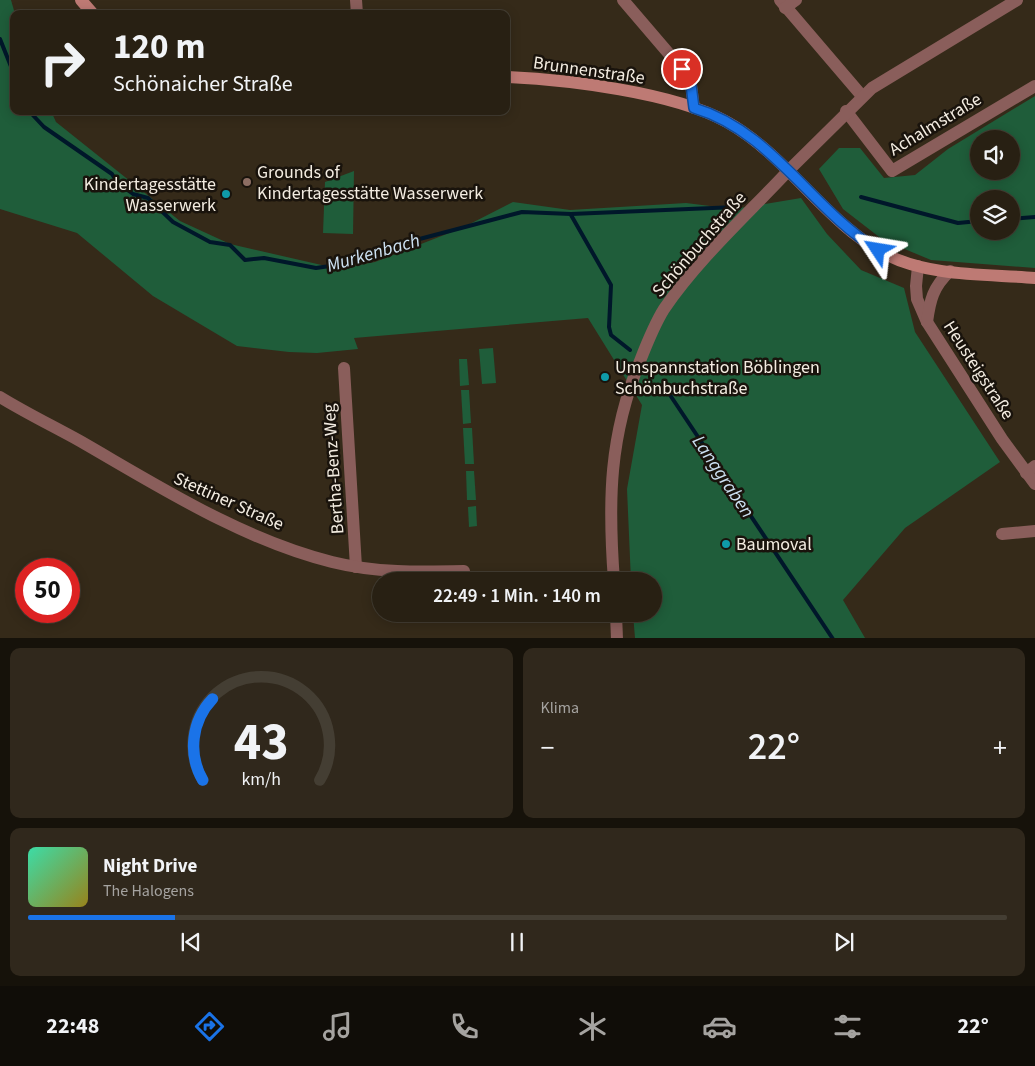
<!DOCTYPE html>
<html lang="de">
<head>
<meta charset="utf-8">
<style>
	:root { --surface:#282013; --page:#30281c; --text:#f1f3f6; --muted:#a5a3a0; --line:#443e33; --accent:#1a73e8 }
	body { margin:0; font-family:"Source Sans 3",sans-serif; background:var(--page); color:var(--text); height:100vh; display:flex; flex-direction:column; font-size:19px; white-space:nowrap }
	* { box-sizing:border-box; margin:0 }
	p { font-size:16px; color:var(--muted) }
	.icon { flex:none; width:28px; height:28px; fill:none; stroke:currentColor; stroke-width:2; stroke-linecap:round; stroke-linejoin:round }
	.map { position:relative; height:638px; overflow:hidden }
	.sheet { display:flex; flex-direction:column; gap:10px; padding:10px; background:#16120a; flex:1 }
	.sheet>* { flex:none }
	.banner { position:absolute; left:10px; top:10px; width:500px; height:105px; border-radius:10px; box-shadow:0 2px 12px #0003,0 0 0 1px var(--line); background:#282013; color:var(--text); overflow:hidden }
	.controls { position:absolute; left:970px; top:130px; display:grid; gap:10px }
	.controls a { display:grid; place-items:center; width:50px; height:50px; border-radius:50%; background:var(--surface); box-shadow:0 2px 12px #0003,0 0 0 1px var(--line); font-size:25px }
	.speed { position:absolute; left:15px; top:558px; display:flex; gap:10px; font-size:25px; font-weight:700; text-align:center }
	.speed>* { display:grid; place-content:center; width:65px; height:65px; border-radius:50%; background:var(--surface); box-shadow:0 2px 12px #0003,0 0 0 1px var(--line); line-height:1 }
	.speed .limit { border:8px solid #d22; background:#fff; color:#111 }
	.pin { position:absolute; display:grid; place-items:center; width:42px; height:42px; color:#fff; margin:-21px; border:2px solid #fff; border-radius:50%; box-shadow:0 1px 5px #0007 }
	.me { position:absolute; width:55px; margin:-28px; rotate:303deg; stroke-linejoin:round; filter:drop-shadow(0 0 4px #0008) }
	.turn { display:flex; align-items:center; gap:18px; height:105px; padding:0 20px; font-size:22px }
	.turn .icon { width:65px; height:65px; stroke-width:2.5 }
	.turn b { display:block; font-size:35px; line-height:42px }
	.big { font-size:38px; font-weight:600; line-height:1.1 }
	.sheet .card { flex:1; display:flex; flex-direction:column; justify-content:center; gap:8px; min-width:0; padding:0 18px; border-radius:10px; background:var(--page) }
	.sheet .dial { align-items:center; gap:0 }
	.dial svg { height:130px; overflow:visible; fill:none; stroke:var(--line); stroke-width:7; stroke-linecap:round; text-anchor:middle }
	.dial text { fill:var(--text); stroke:none }
	.song { display:flex; align-items:center; gap:15px }
	.cover { width:60px; height:60px; border-radius:8px; background:linear-gradient(135deg,hsl(160 70% 55%),hsl(50 70% 35%)) }
	.played { height:5px; border-radius:2px; background:linear-gradient(90deg,var(--accent) 15%,var(--line) 15%) }
	.keys { display:flex; justify-content:space-around; direction:ltr }
	.heat { display:flex; justify-content:space-between; align-items:center; font-size:28px; direction:ltr }
	.sheet .tiles { flex:1; display:grid; gap:10px; grid-template-columns:1fr 1fr }
	.card:last-child { grid-column:span 2 }
	.trip { position:absolute; left:372px; top:572px; width:290px; height:50px; border-radius:25px; background:var(--surface); box-shadow:0 2px 12px #0003,0 0 0 1px var(--line); font-weight:600; line-height:50px; text-align:center }
	.menu { display:flex; height:80px; justify-content:space-around; align-items:center; background:#100d08; color:var(--muted) }
	.menu .icon { width:35px; height:35px }
	.menu .on { color:var(--accent) }
	.menu b { font-size:22px; color:var(--text) }
	.map>svg:first-child { display:block }
	.green { fill:#1f5d3a; fill-rule:evenodd }
	.lines { fill:none; stroke-linecap:round; stroke-linejoin:round }
	.stream { stroke:#00172a; stroke-width:4 }
	.minor { stroke:#8a5e5b; stroke-width:12 }
	.tertiary { stroke:#8a5e5b; stroke-width:12 }
	.secondary { stroke:#be7a74; stroke-width:12 }
	.route-casing { stroke:#114b97; stroke-width:12 }
	.route { stroke:#1a73e8; stroke-width:9 }
	.education-dot { fill:#8d6e63; stroke:#19130c; stroke-width:2 }
	.culture-dot { fill:#0f9aa8; stroke:#19130c; stroke-width:2 }
	.labels { text-anchor:middle; stroke-width:5; stroke-linejoin:round; paint-order:stroke }
	.street-label { font-size:18px; fill:#f3ece1; stroke:#19130c }
	.poi-label { font-size:18px; fill:#f3ece1; stroke:#19130c; text-anchor:start }
	.water-label { font-size:19px; font-style:italic; fill:#cde1f2; stroke:#19130c }
</style>
</head>
<body>
<div class="map">
<svg width="1035" height="639" viewBox="0 0 1035 639">
	<rect width="100%" height="100%" fill="#352a19"/>
	<g class="green">
		<polygon points="0,0 11,0 15,14 14,111 51,111 56,122 180,221 230,244 339,269 375,262 462,228 513,202 570,210 686,203 734,209 801,198 827,234 861,270 904,288 915,332 1000,462 905,528 843,600 865,638 635,638 633,614 654,614 654,581 631,581 627,489 642,405 588,318 354,338 358,349 317,353 289,352 237,346 153,296 77,233 0,209"/>
		<path d="M1035,96V268L931,260L883,240L843,209L819,169L839,148H860L884,178L915,175L948,149ZM979,139H1011V171H979ZM979,199H1011V231H979Z"/>
		<polygon points="354,171 353,234 323,233 325,182"/>
		<polygon points="493,348 496,383 482,384 479,349"/>
		<polygon points="459,359 467,359 469,385 460,386"/>
		<polygon points="461,390 469,390 471,423 463,424"/>
		<polygon points="463,428 472,428 474,464 465,464"/>
		<polygon points="466,471 474,471 476,500 467,500"/>
		<polygon points="476,506 477,526 469,527 468,507"/>
	</g>
	<g class="lines">
		<g class="stream">
			<polyline points="0,39 14,74"/>
			<polyline points="29,111 44,127 112,174 117,182 133,194 148,198 173,222 210,242 230,245 245,260 264,258 316,268 337,265 365,259 393,246 522,212 571,214 736,207"/>
			<polyline points="861,197 958,223 979,221"/>
			<polyline points="571,215 611,285 609,327 611,335 630,350"/>
			<polyline points="1011,219 1035,217"/>
			<polyline points="666,389 833,639"/>
		</g>
		<g class="minor">
			<polyline points="356,0 357,14"/>
			<polyline points="780,0 862,96"/>
			<polyline points="785,8 796,0"/>
			<polyline points="846,111 892,171 1035,86"/>
			<polyline points="789,170 872,88 1017,0"/>
			<polyline points="344,368 356,567"/>
			<path d="M0,397C26,413 53,426 80,441C160,487 241,539 332,562C376,573 419,572 464,571"/>
			<polyline points="1026,473 1035,466"/>
			<polyline points="1002,534 1035,531"/>
		</g>
		<g class="tertiary">
			<polyline points="623,0 682,69 691,85 694,108"/>
			<polyline points="918,266 916,286 917,299 927,322 1002,439 1035,484"/>
			<path d="M927,322C930,300 933,287 950,271"/>
			<path d="M614,581C608,501 609,436 640,361C647,343 654,325 664,309C699,258 747,215 789,170"/>
			<polyline points="616,614 617,639"/>
		</g>
		<g class="secondary">
			<polyline points="81,0 93,14"/>
			<path d="M506,77C568,80 673,92 727,122C788,156 825,223 887,255C931,277 987,274 1035,278"/>
		</g>
	</g>
	<g class="lines">
		<g class="route-casing">
			<path id="route" d="M682,69L691,85L694,108C772,131 812,210 878,250"/>
		</g>
		<use href="#route" class="route"/>
	</g>
	<circle class="education-dot" cx="247" cy="182" r="5"/>
	<g class="culture-dot">
		<circle cx="226" cy="194" r="5"/>
		<circle cx="605" cy="377" r="5"/>
		<circle cx="726" cy="544" r="5"/>
	</g>
	<g class="labels">
		<g class="street-label">
			<text transform="translate(589 70) rotate(8)" y="6">Brunnenstraße</text>
			<text transform="translate(935 124) rotate(-31)" y="6">Achalmstraße</text>
			<text transform="translate(699 244) rotate(-49)" y="6">Schönbuchstraße</text>
			<text transform="translate(979 370) rotate(57)" y="6">Heusteigstraße</text>
			<text transform="translate(333 469) rotate(-94)" y="6">Bertha-Benz-Weg</text>
			<text transform="translate(229 501) rotate(24)" y="6">Stettiner Straße</text>
		</g>
		<g class="poi-label">
			<text x="257" y="178">Grounds of<tspan x="257" dy="21">Kindertagesstätte Wasserwerk</tspan></text>
			<text x="216" y="190" text-anchor="end">Kindertagesstätte<tspan x="216" dy="21">Wasserwerk</tspan></text>
			<text x="615" y="373">Umspannstation Böblingen<tspan x="615" dy="21">Schönbuchstraße</tspan></text>
			<text x="736" y="550">Baumoval</text>
		</g>
		<g class="water-label">
			<text transform="translate(373 252) rotate(-16)" y="7">Murkenbach</text>
			<text transform="translate(724 476) rotate(56)" y="7">Langgraben</text>
		</g>
	</g>
</svg>
<div class="controls">
<a><svg class="icon" aria-label="sound" viewBox="0 0 24 24"><path d="M4 9h4l5-4v14l-5-4H4zM17 9q2 3 0 6"/></svg></a>
<a><svg class="icon" aria-label="layers" viewBox="0 0 24 24"><path d="M12 4l9 5-9 5-9-5zM3 14l9 5 9-5"/></svg></a>
</div>
<div class="speed"><div class="limit">50</div></div>
<div class="pin" style="left:682px;top:69px;background:#d93025"><svg class="icon" aria-label="arrive" viewBox="0 0 24 24"><path d="M6 21V4h12l-3 4 3 4H6"/></svg></div>
<svg class="me" style="left:878px;top:250px" viewBox="-20 -20 40 40"><path d="M0-17L14 15 0 8-14 15z" fill="#1a73e8" stroke="#fff" stroke-width="4"/></svg>
<div class="trip">22:49 · 1 Min. · 140 m</div>
<div class="banner">
<div class="turn"><svg class="icon" aria-label="right" viewBox="0 0 24 24"><path d="M7 20v-9h11M14 6l5 5-5 5"/></svg><div><b>120 m</b>Schönaicher Straße</div></div>
</div>
</div>
<section class="sheet">
<div class="tiles">
<div class="card dial"><svg viewBox="0 0 100 80">
<path d="M14 69A42 42 0 1 1 86 69"/>
<path d="M14 69A42 42 0 0 1 20 19" stroke="#1a73e8"/>
<text x="50" y="56" font-size="32" font-weight="700">43</text>
<text x="50" y="72" font-size="11">km/h</text>
</svg></div>
<div class="card"><p>Klima</p>
<div class="heat"><a>−</a><b class="big">22°</b><a>+</a></div>
</div>
<div class="card">
<div class="song"><i class="cover"></i><div><b>Night Drive</b><p>The Halogens</p></div></div>
<div class="played"></div>
<div class="keys"><svg class="icon" aria-label="previous" viewBox="0 0 24 24"><path d="M18 5L8 12l10 7zM5 5v14"/></svg><svg class="icon" aria-label="pause" viewBox="0 0 24 24"><path d="M8 5v14M16 5v14"/></svg><svg class="icon" aria-label="next" viewBox="0 0 24 24"><path d="M6 5l10 7-10 7zM19 5v14"/></svg></div>
</div>
</div>
</section>
<nav class="menu">
<b>22:48</b>
<svg class="icon on" aria-label="directions" viewBox="0 0 24 24"><path d="M12 3l9 9-9 9-9-9zM9 14v-3h6M13 9l2 2-2 2"/></svg>
<svg class="icon" aria-label="music" viewBox="0 0 24 24"><path d="M9 18V5l10-2v13"/><circle cx="6" cy="18" r="3"/><circle cx="16" cy="16" r="3"/></svg>
<svg class="icon" aria-label="phone" viewBox="0 0 24 24"><path d="M5 4h4l2 5-3 2q2 4 5 5l2-3 5 2v4C11 20 4 13 5 4z"/></svg>
<svg class="icon" aria-label="climate" viewBox="0 0 24 24"><path d="M12 3v18M4 7l16 10M4 17L20 7"/></svg>
<svg class="icon" aria-label="car" viewBox="0 0 24 24"><path d="M5 17H2v-5l4-1 3-4h7l3 4 3 1v5h-3M9 17h6M6 11h13"/><circle cx="7" cy="17" r="2"/><circle cx="17" cy="17" r="2"/></svg>
<svg class="icon" aria-label="filters" viewBox="0 0 24 24"><path d="M4 7h16M4 17h16"/><circle cx="9" cy="7" r="2"/><circle cx="15" cy="17" r="2"/></svg>
<b>22°</b>
</nav>
</body>
</html>
